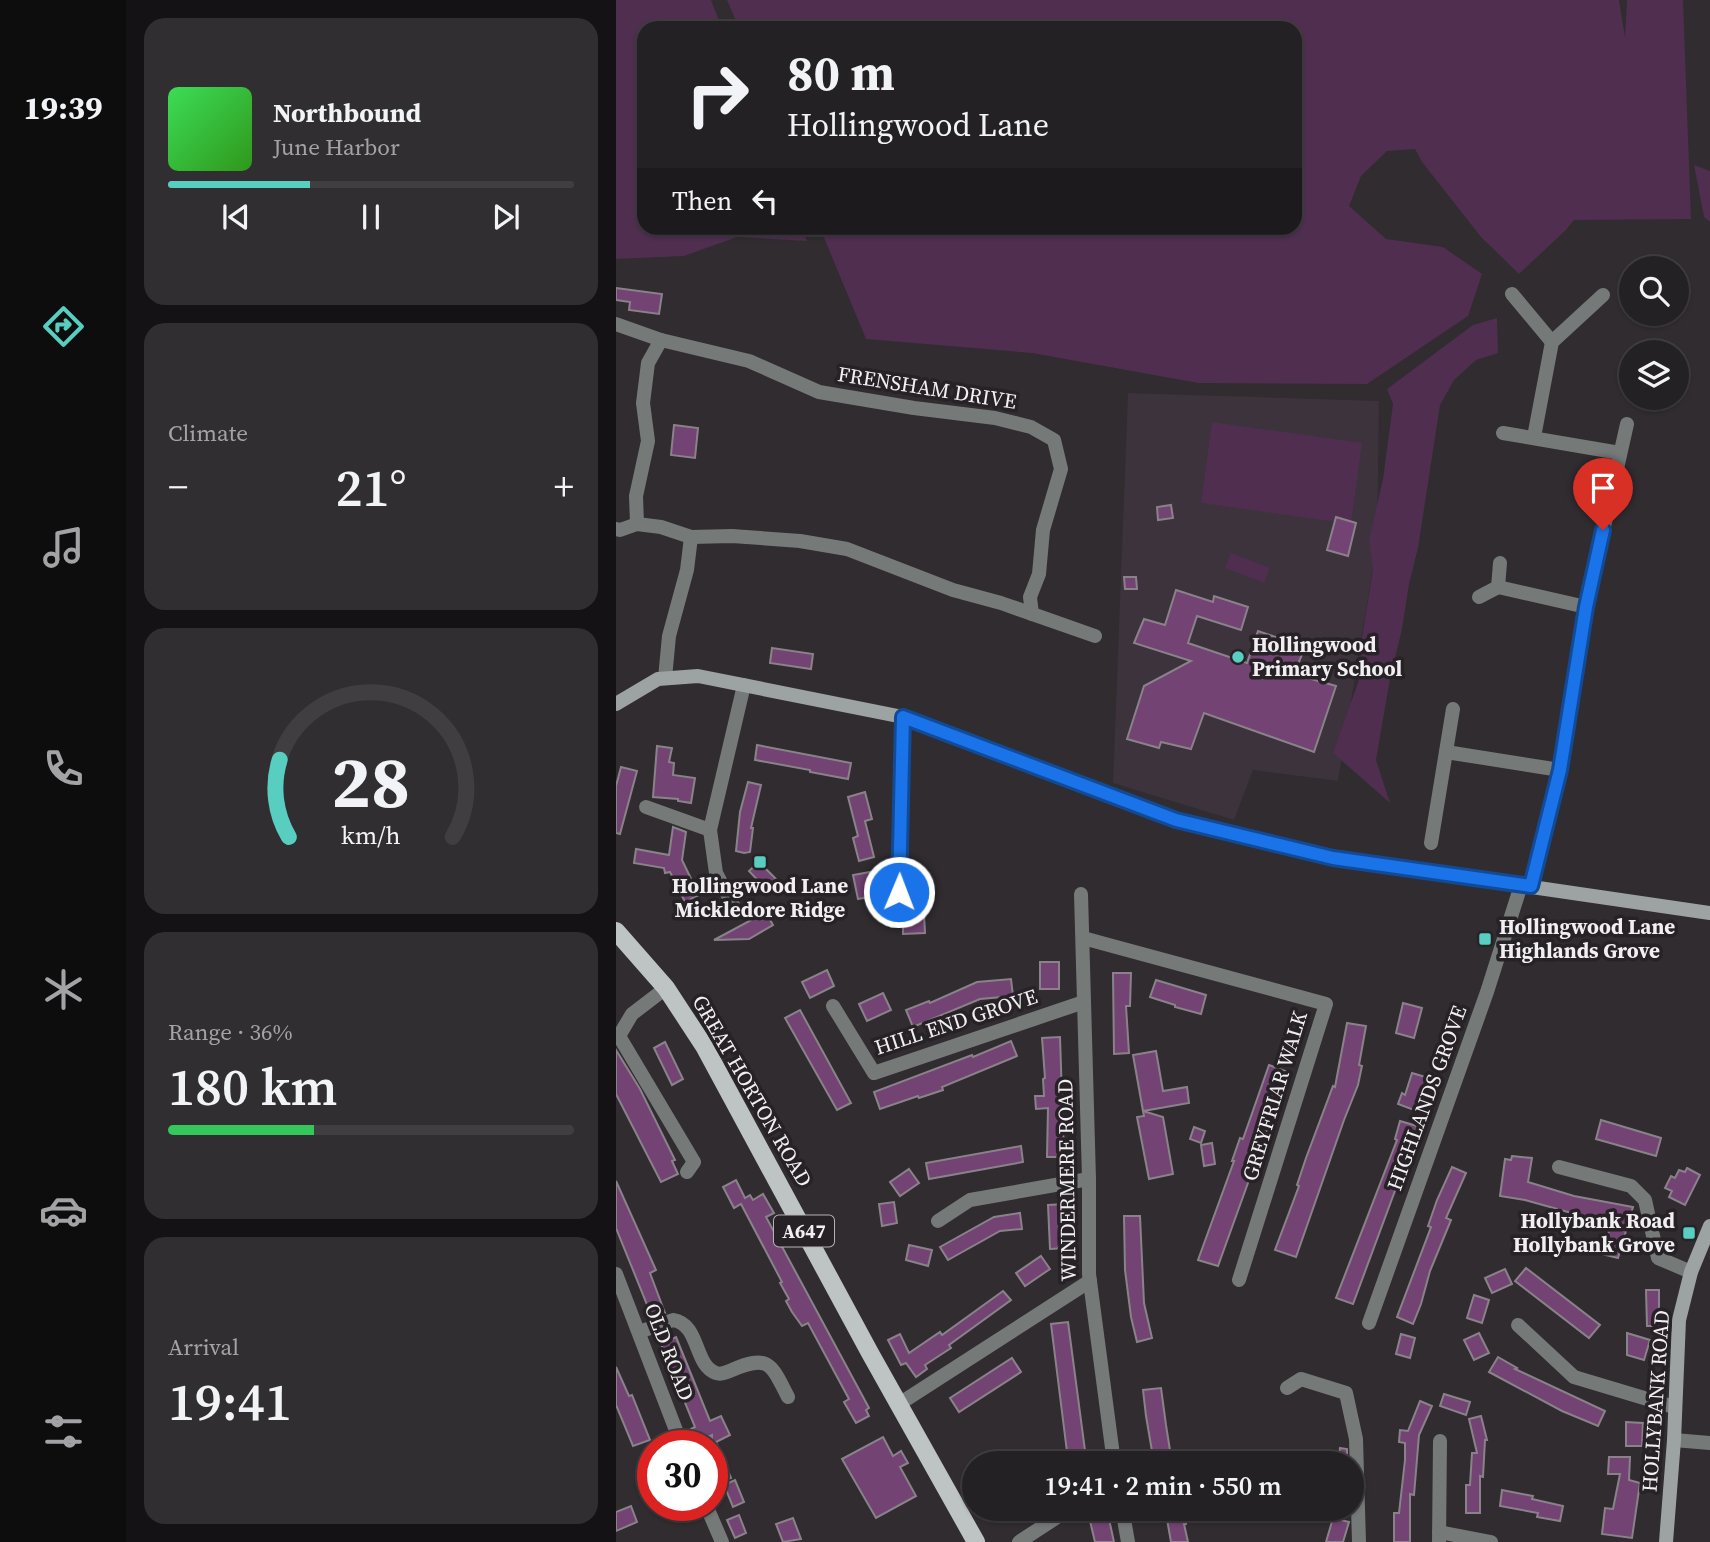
<!DOCTYPE html>
<html lang="en">
<head>
<meta charset="utf-8">
<style>
	:root { --surface:#242124; --page:#302e31; --text:#f1f3f6; --muted:#a3a3a6; --line:#413e41; --accent:#58cec0 }
	body { margin:0; font-family:"Source Serif 4",serif; background:var(--page); color:var(--text); height:100vh; display:flex; flex-direction:column; font-size:26px; white-space:nowrap }
	* { box-sizing:border-box; margin:0 }
	p { font-size:23px; color:var(--muted) }
	.icon { flex:none; width:38px; height:38px; fill:none; stroke:currentColor; stroke-width:2; stroke-linecap:round; stroke-linejoin:round }
	.map { position:relative; flex:1; overflow:hidden }
	.panel { display:flex; flex-direction:column; gap:18px; padding:18px; background:#141214; width:490px }
	.panel>* { flex:none }
	.top-card { position:absolute; left:21px; top:21px; width:665px; height:214px; border-radius:21px; box-shadow:0 2px 5px #0004,0 0 0 2px var(--line); background:#242124; color:var(--text); overflow:hidden }
	.buttons { position:absolute; left:1003px; top:256px; display:grid; gap:14px }
	.buttons a { display:grid; place-items:center; width:70px; height:70px; border-radius:50%; background:var(--surface); box-shadow:0 2px 5px #0004,0 0 0 2px var(--line); font-size:35px }
	.speed { position:absolute; left:21px; top:1430px; display:flex; gap:14px; font-size:35px; font-weight:700; text-align:center }
	.speed>* { display:grid; place-content:center; width:91px; height:91px; border-radius:50%; background:var(--surface); box-shadow:0 2px 5px #0004,0 0 0 2px var(--line); line-height:1 }
	.speed .limit { border:10px solid #d22; background:#fff; color:#111 }
	.pin { position:absolute; display:grid; place-items:center; width:60px; height:60px; color:#fff; margin:-72px -30px; border-radius:50% 50% 50% 0; rotate:-45deg; box-shadow:0 0 7px #0007 }
	.pin .icon { rotate:45deg }
	.me { position:absolute; width:77px; margin:-38px; rotate:1deg; stroke-linejoin:round; filter:drop-shadow(0 0 5px #0008) }
	.turn { display:flex; align-items:center; gap:24px; height:147px; padding:0 35px; font-size:32px }
	.turn .icon { width:91px; height:91px; stroke-width:2.5 }
	.turn b { display:block; font-size:49px; line-height:60px }
	.then { display:flex; align-items:center; height:66px; padding:0 35px; background:#0003; gap:14px; font-size:26px }
	.big { font-size:52px; font-weight:600; line-height:1.1 }
	.panel .tile { flex:1; display:flex; flex-direction:column; justify-content:center; gap:10px; min-width:0; padding:0 24px; border-radius:21px; background:var(--page) }
	.panel .dial { align-items:center; gap:0 }
	.dial svg { height:182px; overflow:visible; fill:none; stroke:var(--line); stroke-width:7; stroke-linecap:round; text-anchor:middle }
	.dial text { fill:var(--text); stroke:none }
	.song { display:flex; align-items:center; gap:21px }
	.cover { width:84px; height:84px; border-radius:10px; background:linear-gradient(135deg,hsl(130 70% 55%),hsl(110 70% 35%)) }
	.played { height:7px; border-radius:4px; background:linear-gradient(90deg,var(--accent) 35%,var(--line) 35%) }
	.keys { display:flex; justify-content:space-around; direction:ltr }
	.heat { display:flex; justify-content:space-between; align-items:center; font-size:38px; direction:ltr }
	.charge { height:10px; border-radius:5px; background:linear-gradient(90deg,#34c759 36%,var(--line) 0) }
	.trip { position:absolute; left:346px; top:1451px; width:402px; height:70px; border-radius:35px; background:var(--surface); box-shadow:0 2px 5px #0004,0 0 0 2px var(--line); font-weight:600; line-height:70px; text-align:center }
	main { display:flex; flex:1; min-height:0 }
	.menu { display:flex; flex-direction:column; width:126px; justify-content:space-around; align-items:center; background:#0e0d0e; color:var(--muted) }
	.menu .icon { width:49px; height:49px }
	.menu .selected { color:var(--accent) }
	.menu b { font-size:32px; color:var(--text) }
	.map>svg:first-child { display:block }
	.built { fill:#3c333c }
	.green { fill:#4f2e50 }
	.building { fill:#724373; stroke:#898389; stroke-width:2 }
	.lines { fill:none; stroke-linecap:round; stroke-linejoin:round }
	.street { stroke:#757978; stroke-width:14 }
	.secondary { stroke:#9da3a2; stroke-width:14 }
	.primary { stroke:#bdc4c3; stroke-width:18 }
	.route-casing { stroke:#114b97; stroke-width:18 }
	.route { stroke:#1a73e8; stroke-width:12 }
	.poi-dot { fill:#58cec0; stroke:#262226; stroke-width:2.5 }
	.labels { text-anchor:middle; stroke-width:7; stroke-linejoin:round; paint-order:stroke }
	.shield { fill:#262226; stroke:#b5b2b5; stroke-width:2 }
	.shield-label { font-size:19px; font-weight:bold; fill:#f2eff2 }
	.street-label { font-size:21px; fill:#f2eff2; stroke:#262226 }
	.poi-label { font-size:21px; font-weight:bold; fill:#f2eff2; stroke:#262226; text-anchor:start }
</style>
</head>
<body>
<main>
<nav class="menu">
<b>19:39</b>
<svg class="icon selected" aria-label="directions" viewBox="0 0 24 24"><path d="M12 3l9 9-9 9-9-9zM9 14v-3h6M13 9l2 2-2 2"/></svg>
<svg class="icon" aria-label="music" viewBox="0 0 24 24"><path d="M9 18V5l10-2v13"/><circle cx="6" cy="18" r="3"/><circle cx="16" cy="16" r="3"/></svg>
<svg class="icon" aria-label="phone" viewBox="0 0 24 24"><path d="M5 4h4l2 5-3 2q2 4 5 5l2-3 5 2v4C11 20 4 13 5 4z"/></svg>
<svg class="icon" aria-label="climate" viewBox="0 0 24 24"><path d="M12 3v18M4 7l16 10M4 17L20 7"/></svg>
<svg class="icon" aria-label="car" viewBox="0 0 24 24"><path d="M5 17H2v-5l4-1 3-4h7l3 4 3 1v5h-3M9 17h6M6 11h13"/><circle cx="7" cy="17" r="2"/><circle cx="17" cy="17" r="2"/></svg>
<svg class="icon" aria-label="filters" viewBox="0 0 24 24"><path d="M4 7h16M4 17h16"/><circle cx="9" cy="7" r="2"/><circle cx="15" cy="17" r="2"/></svg>
</nav>
<section class="panel">
<div class="tile">
<div class="song"><i class="cover"></i><div><b>Northbound</b><p>June Harbor</p></div></div>
<div class="played"></div>
<div class="keys"><svg class="icon" aria-label="previous" viewBox="0 0 24 24"><path d="M18 5L8 12l10 7zM5 5v14"/></svg><svg class="icon" aria-label="pause" viewBox="0 0 24 24"><path d="M8 5v14M16 5v14"/></svg><svg class="icon" aria-label="next" viewBox="0 0 24 24"><path d="M6 5l10 7-10 7zM19 5v14"/></svg></div>
</div>
<div class="tile"><p>Climate</p>
<div class="heat"><a>−</a><b class="big">21°</b><a>+</a></div>
</div>
<div class="tile dial"><svg viewBox="0 0 100 80">
<path d="M14 69A42 42 0 1 1 86 69"/>
<path d="M14 69A42 42 0 0 1 10 35" stroke="#58cec0"/>
<text x="50" y="56" font-size="32" font-weight="700">28</text>
<text x="50" y="72" font-size="11">km/h</text>
</svg></div>
<div class="tile"><p>Range · 36%</p><b class="big">180 km</b><div class="charge"></div></div>
<div class="tile"><p>Arrival</p><b class="big">19:41</b></div>
</section>
<div class="map">
<svg width="1094" height="1542" viewBox="0 0 1094 1542">
	<rect width="100%" height="100%" fill="#302c30"/>
	<polygon class="built" points="512,393 763,401 761,543 722,781 637,770 618,820 497,783"/>
	<g class="green">
		<polygon points="0,0 95,0 106,28 28,28 28,228 185,228 191,241 121,237 68,256 0,259"/>
		<polygon points="111,0 1003,0 1009,37 1011,0 1067,0 1075,219 958,220 950,230 903,274 865,237 806,162 799,149 771,151 745,176 733,206 770,239 827,247 866,274 852,316 751,384 582,383 416,353 250,339 204,228 679,228 679,28 123,28"/>
		<polygon points="1078,165 1094,171 1094,222 1088,217"/>
		<polygon points="881,318 882,353 860,360 838,380 824,405 802,548 793,584 786,629 774,679 760,760 774,803 717,753 743,680 746,638 757,569 753,540 767,479 777,404 771,389 857,325"/>
		<polygon points="596,422 746,443 735,524 585,503"/>
		<polygon points="615,553 654,568 648,583 609,568"/>
	</g>
	<g class="building">
		<polygon points="0,288 46,294 43,314 13,310 14,302 0,300"/>
		<polygon points="58,425 82,428 79,458 55,455"/>
		<polygon points="555,505 557,518 542,520 541,507"/>
		<polygon points="720,517 740,523 732,556 711,550"/>
		<polygon points="508,577 520,577 521,589 509,589"/>
		<polygon points="560,590 597,602 598,596 632,607 625,630 581,616 572,643 631,663 642,631 689,647 678,674 720,686 698,752 588,713 575,749 545,742 543,748 511,739 528,686 575,661 518,643 528,619 549,625"/>
		<polygon points="156,648 197,654 195,669 154,663"/>
		<polygon points="141,745 235,763 232,779 194,772 194,770 139,760"/>
		<polygon points="41,746 56,748 53,762 58,763 57,775 79,778 75,803 62,801 62,799 37,797"/>
		<polygon points="5,767 21,771 4,834 0,833 0,786"/>
		<polygon points="132,782 145,785 135,828 137,828 134,852 128,853 120,851 124,812"/>
		<polygon points="249,792 256,819 249,821 258,857 243,861 237,838 242,836 232,797"/>
		<polygon points="57,827 70,832 66,860 83,895 69,902 54,872 49,873 48,868 18,863 20,849 53,855"/>
		<polygon points="143,862 160,879 150,889 133,871"/>
		<polygon points="254,872 258,896 242,899 237,875"/>
		<polygon points="299,911 300,915 308,914 309,933 287,934 287,926 275,927 274,912"/>
		<polygon points="150,912 157,925 133,939 98,940"/>
		<rect x="424" y="962" width="19" height="27"/>
		<polygon points="211,970 218,986 194,998 186,982"/>
		<polygon points="497,973 515,973 514,1006 510,1006 513,1053 498,1054"/>
		<polygon points="395,979 397,996 364,999 297,1027 290,1010 313,1001 314,1003 361,982"/>
		<polygon points="540,980 590,995 585,1014 559,1007 559,1005 534,997"/>
		<polygon points="267,993 275,1010 251,1021 243,1004"/>
		<polygon points="787,1003 806,1008 798,1038 780,1033"/>
		<polygon points="184,1010 235,1103 221,1110 169,1018"/>
		<polygon points="731,1023 750,1026 743,1065 746,1066 742,1085 728,1120 680,1257 659,1250 683,1186 681,1185 690,1158 717,1086 719,1087"/>
		<polygon points="444,1037 448,1157 431,1157 432,1108 420,1109 419,1096 428,1096 427,1079 429,1078 426,1038"/>
		<polygon points="395,1041 401,1056 326,1087 327,1090 303,1098 302,1096 264,1109 258,1092 356,1055 357,1057"/>
		<polygon points="49,1042 67,1079 56,1085 38,1048"/>
		<polygon points="0,1050 24,1089 59,1160 56,1161 62,1174 45,1182 0,1094"/>
		<polygon points="540,1051 547,1091 571,1087 573,1103 527,1111 517,1055"/>
		<polygon points="653,1065 672,1072 602,1266 582,1260 618,1161 616,1161 624,1138 627,1139"/>
		<polygon points="796,1073 816,1079 810,1096 804,1094 798,1110 782,1104 786,1093 789,1095"/>
		<polygon points="527,1111 547,1117 557,1174 533,1179 521,1117 528,1116"/>
		<polygon points="985,1120 1045,1138 1040,1156 980,1139"/>
		<polygon points="784,1121 801,1126 793,1153 737,1304 720,1298 781,1140 779,1139"/>
		<polygon points="578,1127 589,1131 585,1143 574,1139"/>
		<polygon points="596,1143 599,1164 588,1166 585,1145"/>
		<polygon points="405,1146 407,1162 313,1179 310,1163"/>
		<polygon points="896,1156 916,1158 912,1182 958,1196 1017,1207 1002,1258 986,1254 995,1224 909,1200 884,1196 889,1159 895,1160"/>
		<polygon points="836,1167 850,1173 830,1218 835,1220 814,1271 805,1304 797,1324 781,1317 815,1227 812,1226 821,1200"/>
		<polygon points="1071,1168 1084,1175 1069,1205 1053,1197 1056,1191 1049,1188 1055,1176 1059,1178 1063,1170 1069,1172"/>
		<polygon points="293,1169 303,1183 284,1196 274,1182"/>
		<polygon points="120,1180 129,1198 134,1195 137,1200 147,1194 158,1213 150,1217 253,1408 250,1410 253,1416 240,1423 228,1402 233,1399 192,1323 186,1326 176,1312 170,1301 173,1299 164,1283 166,1282 125,1204 118,1208 107,1187"/>
		<polygon points="0,1181 40,1270 34,1273 49,1313 36,1317 0,1228"/>
		<polygon points="278,1202 281,1223 266,1226 263,1204"/>
		<polygon points="449,1204 450,1248 434,1249 432,1205"/>
		<polygon points="404,1213 406,1229 384,1231 332,1260 324,1247 378,1217"/>
		<polygon points="508,1216 524,1216 528,1303 536,1338 521,1342 515,1317 509,1270"/>
		<polygon points="293,1245 316,1250 312,1266 290,1260"/>
		<polygon points="425,1256 434,1269 409,1286 400,1273"/>
		<polygon points="910,1268 984,1325 973,1338 899,1281"/>
		<polygon points="889,1269 896,1284 876,1293 869,1278"/>
		<polygon points="1030,1290 1043,1290 1043,1326 1031,1326"/>
		<polygon points="387,1291 395,1300 333,1345 335,1348 309,1365 311,1369 300,1377 290,1363 285,1365 272,1340 284,1334 293,1353 324,1332 326,1335"/>
		<polygon points="858,1295 873,1300 866,1323 851,1318"/>
		<polygon points="452,1322 470,1458 452,1460 435,1324"/>
		<polygon points="863,1333 873,1353 858,1360 848,1340"/>
		<polygon points="1011,1333 1034,1340 1028,1360 1011,1355"/>
		<polygon points="785,1334 799,1338 794,1358 780,1354"/>
		<polygon points="60,1337 94,1421 105,1416 114,1435 100,1442 115,1478 102,1483 96,1468 96,1435 81,1442 75,1429 79,1427 45,1344"/>
		<polygon points="882,1357 901,1368 899,1369 989,1411 982,1426 946,1411 873,1372"/>
		<polygon points="396,1358 405,1372 343,1412 334,1398"/>
		<polygon points="0,1367 13,1396 16,1395 34,1440 17,1446 0,1405"/>
		<polygon points="545,1388 550,1425 556,1463 538,1463 530,1416 527,1390"/>
		<polygon points="828,1394 854,1402 850,1415 824,1406"/>
		<polygon points="804,1401 816,1406 803,1435 798,1495 794,1494 794,1542 778,1542 778,1513 783,1513 789,1460 789,1443 783,1442 784,1430 792,1431"/>
		<polygon points="865,1416 871,1440 869,1440 867,1477 864,1476 864,1513 850,1513 850,1485 854,1485 856,1453 861,1453 853,1419"/>
		<polygon points="1010,1422 1027,1423 1026,1446 1010,1446"/>
		<polygon points="267,1437 277,1456 285,1451 292,1463 284,1467 300,1496 260,1518 226,1459"/>
		<polygon points="724,1448 731,1449 731,1463 722,1463"/>
		<polygon points="993,1457 1014,1457 1013,1480 1024,1483 1016,1538 986,1534 989,1508 997,1509 1004,1474 992,1474"/>
		<polygon points="119,1480 128,1502 117,1507 108,1485"/>
		<polygon points="886,1490 917,1496 916,1499 947,1506 944,1521 921,1517 922,1513 884,1506"/>
		<polygon points="15,1506 21,1522 0,1531 0,1512"/>
		<polygon points="549,1508 567,1508 570,1524 568,1524 572,1542 555,1542"/>
		<polygon points="491,1510 498,1542 479,1542 474,1521"/>
		<polygon points="123,1515 130,1533 119,1538 111,1520"/>
		<polygon points="177,1518 185,1539 167,1542 160,1524"/>
		<polygon points="717,1518 733,1522 727,1542 710,1542"/>
	</g>
	<g class="lines">
		<g class="street">
			<polyline points="896,294 936,342"/>
			<polyline points="0,324 45,340 32,363 27,403 32,441 20,496 21,524"/>
			<polyline points="45,340 133,361 203,392 298,408 379,418 415,427 438,440 445,469 427,530 423,574 414,597 416,614"/>
			<polyline points="887,433 1004,453"/>
			<polyline points="918,437 936,342 987,295"/>
			<polyline points="0,529 4,530 21,524 45,527 75,537 116,536 184,541 231,549 337,590 385,603 479,636"/>
			<polyline points="882,587 970,607"/>
			<polyline points="863,597 882,587 884,563"/>
			<polyline points="49,678 53,636 71,570 75,537"/>
			<polyline points="830,752 944,770"/>
			<polyline points="30,807 94,830"/>
			<polyline points="815,843 837,709"/>
			<polyline points="914,886 944,770 970,607 1011,424"/>
			<polyline points="283,892 287,717"/>
			<polyline points="465,894 473,1179 473,1274 498,1463"/>
			<polyline points="117,905 100,873 94,830 128,685"/>
			<polyline points="467,938 710,1004 623,1280"/>
			<polyline points="50,988 16,1014 3,1036 78,1162 71,1172"/>
			<polyline points="217,1006 258,1073 468,1002"/>
			<polyline points="943,1167 1015,1186 1029,1200 1042,1258 1075,1272"/>
			<polyline points="322,1221 354,1200 473,1179"/>
			<polyline points="0,1274 66,1446"/>
			<polyline points="753,1323 871,992 905,885"/>
			<polyline points="902,1325 958,1377 1058,1407"/>
			<path d="M23,1332L57,1320C84,1324 78,1366 100,1373C105,1375 111,1372 116,1370C153,1354 155,1364 172,1397"/>
			<polyline points="671,1388 685,1379 730,1393 740,1439 743,1542"/>
			<polyline points="283,1404 474,1281"/>
			<polyline points="1058,1440 1094,1443"/>
			<polyline points="90,1505 106,1542"/>
			<polyline points="506,1508 512,1542"/>
			<polyline points="823,1532 875,1542"/>
			<polyline points="403,1542 455,1508"/>
			<polyline points="823,1542 824,1441"/>
		</g>
		<g class="secondary">
			<polyline points="0,704 42,679 82,676 287,717 560,820 717,858 1094,913"/>
			<polyline points="1050,1542 1058,1440 1063,1320 1075,1272 1094,1226"/>
		</g>
		<polyline class="primary" points="0,931 50,988 88,1046 254,1353 360,1542"/>
	</g>
	<g class="lines">
		<g class="route-casing">
			<polyline id="route" points="283,892 287,717 560,820 717,858 915,886 944,770 970,607 987,530"/>
		</g>
		<use href="#route" class="route"/>
	</g>
	<g class="poi-dot">
		<circle cx="622" cy="657" r="7"/>
		<rect x="137" y="855" width="14" height="14" rx="3.5"/>
		<rect x="862" y="932" width="14" height="14" rx="3.5"/>
		<rect x="1066" y="1226" width="14" height="14" rx="3.5"/>
	</g>
	<g class="labels">
		<rect class="shield" x="158" y="1215.5" width="60" height="31" rx="5"/>
		<g class="shield-label">
			<text x="188" y="1238">A647</text>
		</g>
		<g class="street-label">
			<text transform="translate(311 388) rotate(9)" y="7">FRENSHAM DRIVE</text>
			<text transform="translate(340 1022) rotate(-18)" y="7">HILL END GROVE</text>
			<text transform="translate(136 1091) rotate(60)" y="7">GREAT HORTON ROAD</text>
			<text transform="translate(659 1096) rotate(-73)" y="7">GREYFRIAR WALK</text>
			<text transform="translate(811 1098) rotate(-70)" y="7">HIGHLANDS GROVE</text>
			<text transform="translate(451 1180) rotate(-91)" y="7">WINDERMERE ROAD</text>
			<text transform="translate(53 1352) rotate(69)" y="7">OLD ROAD</text>
			<text transform="translate(1040 1401) rotate(-86)" y="7">HOLLYBANK ROAD</text>
		</g>
		<g class="poi-label">
			<text x="636" y="652">Hollingwood<tspan x="636" dy="24">Primary School</tspan></text>
			<text x="144" y="893" text-anchor="middle">Hollingwood Lane<tspan x="144" dy="24">Mickledore Ridge</tspan></text>
			<text x="883" y="934">Hollingwood Lane<tspan x="883" dy="24">Highlands Grove</tspan></text>
			<text x="1059" y="1228" text-anchor="end">Hollybank Road<tspan x="1059" dy="24">Hollybank Grove</tspan></text>
		</g>
	</g>
</svg>
<div class="buttons">
<a><svg class="icon" aria-label="search" viewBox="0 0 24 24"><circle cx="10" cy="10" r="6"/><path d="M15 15l6 6"/></svg></a>
<a><svg class="icon" aria-label="layers" viewBox="0 0 24 24"><path d="M12 4l9 5-9 5-9-5zM3 14l9 5 9-5"/></svg></a>
</div>
<div class="speed"><div class="limit">30</div></div>
<div class="pin" style="left:987px;top:530px;background:#d93025"><svg class="icon" aria-label="arrive" viewBox="0 0 24 24"><path d="M6 21V4h12l-3 4 3 4H6"/></svg></div>
<svg class="me" style="left:283px;top:892px" viewBox="-20 -20 40 40"><circle r="17" fill="#1a73e8" stroke="#fff" stroke-width="3"/><path d="M0-11L8 9 0 5-8 9z" fill="#fff"/></svg>
<div class="trip">19:41 · 2 min · 550 m</div>
<div class="top-card">
<div class="turn"><svg class="icon" aria-label="right" viewBox="0 0 24 24"><path d="M7 20v-9h11M14 6l5 5-5 5"/></svg><div><b>80 m</b>Hollingwood Lane</div></div>
<div class="then">Then<svg class="icon" aria-label="left" viewBox="0 0 24 24"><path d="M17 20v-9H6M10 6l-5 5 5 5"/></svg></div>
</div>
</div>
</main>
</body>
</html>
